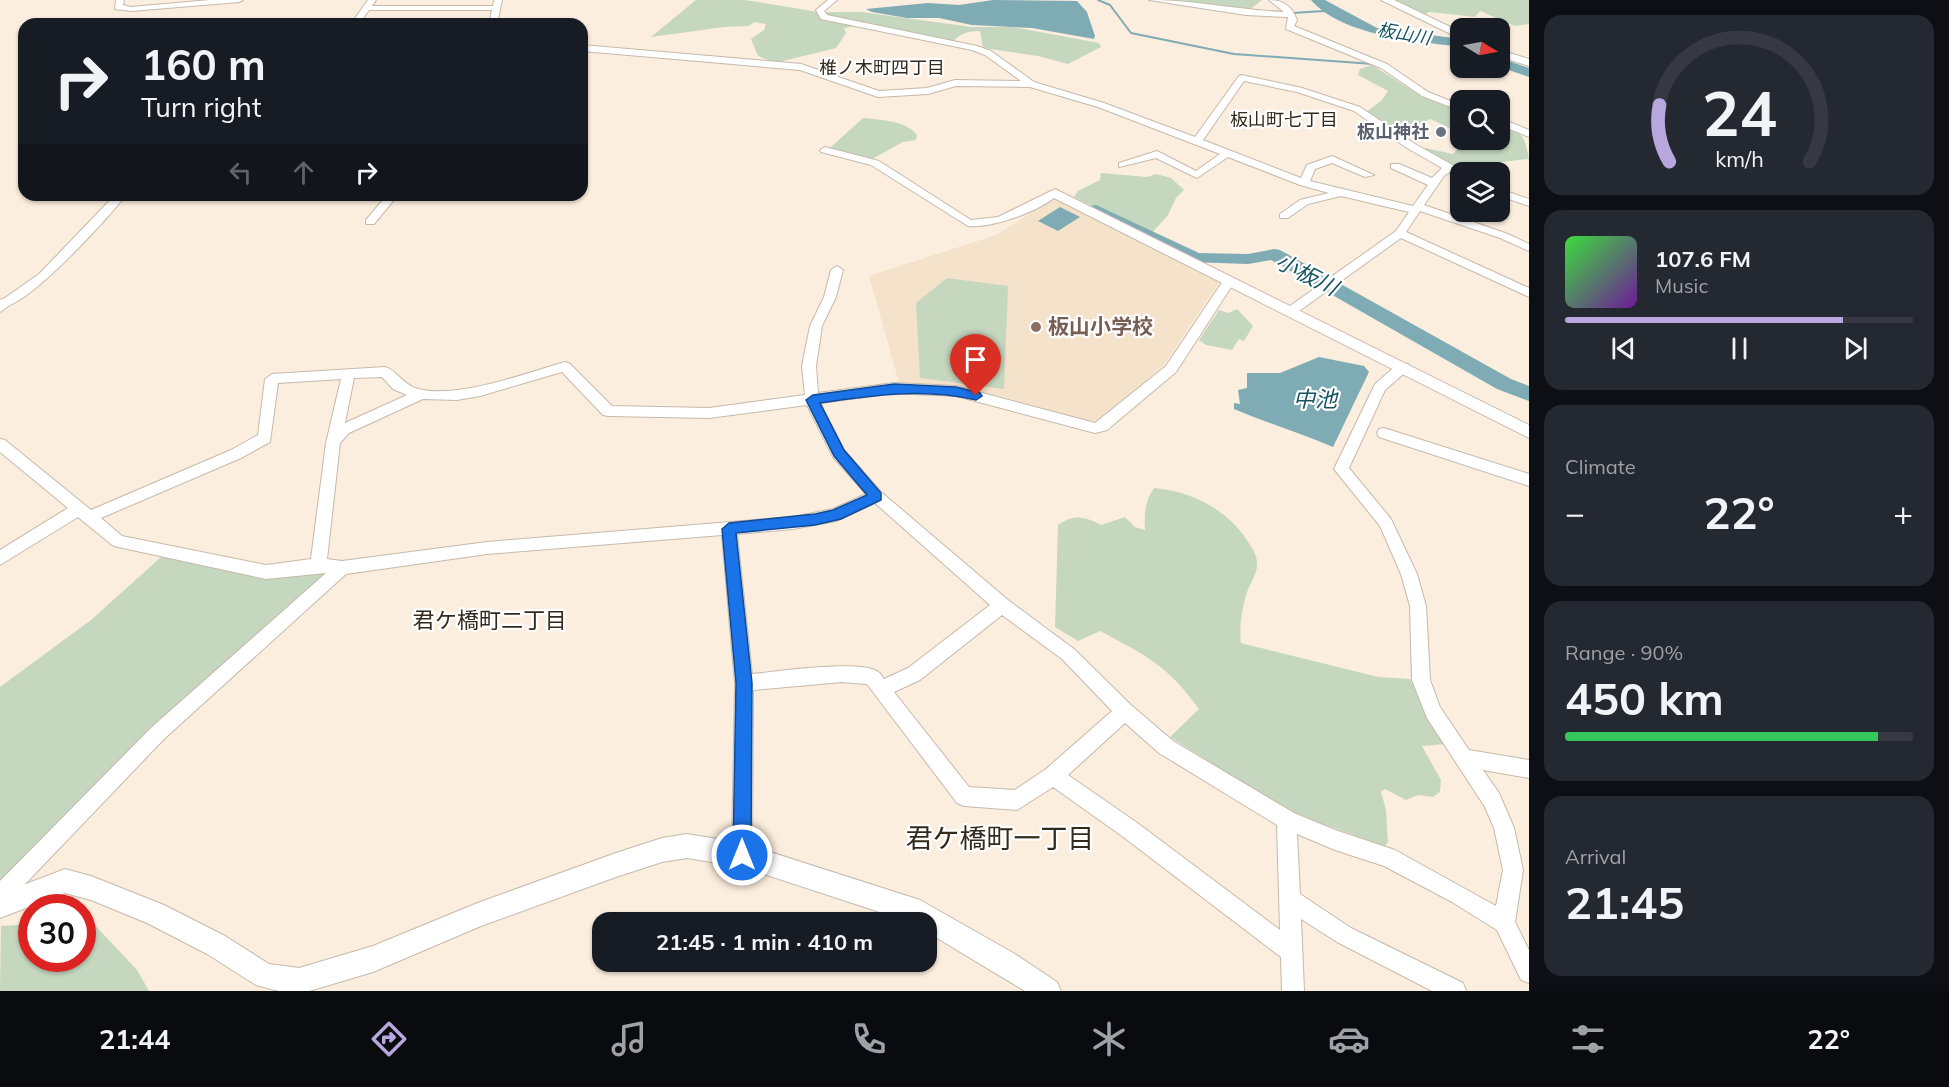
<!DOCTYPE html>
<html lang="en">
<head>
<meta charset="utf-8">
<style>
	:root { --surface:#171b24; --page:#242831; --text:#f1f3f6; --muted:#9ea1a6; --line:#363941; --accent:#b8a6de }
	body { margin:0; font-family:Mulish,"Noto Sans JP",sans-serif; background:var(--page); color:var(--text); height:100vh; display:flex; flex-direction:column; font-size:22px; white-space:nowrap }
	* { box-sizing:border-box; margin:0 }
	p { font-size:20px; color:var(--muted) }
	.icon { flex:none; width:33px; height:33px; fill:none; stroke:currentColor; stroke-width:2; stroke-linecap:round; stroke-linejoin:round }
	.map { position:relative; flex:1; overflow:hidden }
	.panel { display:flex; flex-direction:column; gap:15px; padding:15px; background:#0d0f14; width:420px }
	.panel>* { flex:none }
	.top-card { position:absolute; left:18px; top:18px; width:570px; height:183px; border-radius:18px; box-shadow:0 2px 4px #0004; background:#171b24; color:var(--text); overflow:hidden }
	.needle { width:39px; rotate:100deg }
	.tools { position:absolute; left:1450px; top:18px; display:grid; gap:12px }
	.tools a { display:grid; place-items:center; width:60px; height:60px; border-radius:12px; background:var(--surface); box-shadow:0 2px 4px #0004; font-size:30px }
	.speed { position:absolute; left:18px; top:894px; display:flex; gap:12px; font-size:30px; font-weight:700; text-align:center }
	.speed>* { display:grid; place-content:center; width:78px; height:78px; border-radius:50%; background:var(--surface); box-shadow:0 2px 4px #0004; line-height:1 }
	.speed .limit { border:9px solid #d22; background:#fff; color:#111 }
	.pin { position:absolute; display:grid; place-items:center; width:51px; height:51px; color:#fff; margin:-62px -26px; border-radius:50% 50% 50% 0; rotate:-45deg; box-shadow:0 0 6px #0007 }
	.pin .icon { rotate:45deg }
	.me { position:absolute; width:66px; margin:-33px; rotate:0deg; stroke-linejoin:round; filter:drop-shadow(0 0 4px #0008) }
	.turn { display:flex; align-items:center; gap:21px; height:126px; padding:0 24px; font-size:27px }
	.turn .icon { width:78px; height:78px; stroke-width:2.5 }
	.turn b { display:block; font-size:42px; line-height:51px }
	.lanes { display:flex; align-items:center; height:57px; padding:0 24px; background:#0003; justify-content:center; gap:30px; direction:ltr }
	.lanes .off { opacity:.35 }
	.big { font-size:45px; font-weight:700; line-height:1.1 }
	.panel .card { flex:1; display:flex; flex-direction:column; justify-content:center; gap:9px; min-width:0; padding:0 21px; border-radius:18px; background:var(--page) }
	.panel .dial { align-items:center; gap:0 }
	.dial svg { height:156px; overflow:visible; fill:none; stroke:var(--line); stroke-width:7; stroke-linecap:round; text-anchor:middle }
	.dial text { fill:var(--text); stroke:none }
	.song { display:flex; align-items:center; gap:18px }
	.cover { width:72px; height:72px; border-radius:9px; background:linear-gradient(135deg,hsl(120 70% 55%),hsl(280 70% 35%)) }
	.played { height:6px; border-radius:3px; background:linear-gradient(90deg,var(--accent) 80%,var(--line) 80%) }
	.keys { display:flex; justify-content:space-around; direction:ltr }
	.heat { display:flex; justify-content:space-between; align-items:center; font-size:33px; direction:ltr }
	.charge { height:9px; border-radius:4px; background:linear-gradient(90deg,#34c759 90%,var(--line) 0) }
	.trip { position:absolute; left:592px; top:912px; width:345px; height:60px; border-radius:18px; background:var(--surface); box-shadow:0 2px 4px #0004; font-weight:700; line-height:60px; text-align:center }
	.tabs { display:flex; height:96px; justify-content:space-around; align-items:center; background:#090b0e; color:var(--muted) }
	.tabs .icon { width:42px; height:42px }
	.tabs .on { color:var(--accent) }
	.tabs b { font-size:27px; color:var(--text) }
	main { display:flex; flex:1; min-height:0 }
	.map>svg:first-child { display:block }
	.built { fill:#f4e2cb }
	.green { fill:#c5d7bf }
	.water { fill:#7eabb4 }
	.lines { fill:none; stroke-linecap:round; stroke-linejoin:round }
	.stream { stroke:#7eabb4; stroke-width:2 }
	.river { fill:#7eabb4; fill-rule:evenodd }
	.minor-casing { stroke:#c6b9aa; stroke-width:2 }
	.tertiary-casing { stroke:#c6b9aa; stroke-width:2 }
	.minor { fill:#fff; fill-rule:evenodd }
	.tertiary { fill:#fff; fill-rule:evenodd }
	.route { fill:#1a73e8; stroke:#114b97; stroke-width:1.5 }
	.worship-dot { fill:#6b7280; stroke:#fff; stroke-width:2 }
	.education-dot { fill:#8d6e63; stroke:#fff; stroke-width:2 }
	.labels { text-anchor:middle; stroke-width:4.5; stroke-linejoin:round; paint-order:stroke }
	.far-water-label { font-size:18px; font-style:italic; fill:#155460; stroke:#fff }
	.far-neighbourhood-label { font-size:18px; fill:#33291c; stroke:#fff }
	.far-worship-label { font-size:18px; font-weight:bold; fill:#5b616d; stroke:#fff; text-anchor:end }
	.education-label { font-size:21px; font-weight:bold; fill:#785e54; stroke:#fff; text-anchor:start }
	.water-label { font-size:22px; font-style:italic; fill:#155460; stroke:#fff }
	.neighbourhood-label { font-size:22px; fill:#33291c; stroke:#fff }
	.near-neighbourhood-label { font-size:27px; fill:#33291c; stroke:#fff }
</style>
</head>
<body>
<main>
<div class="map">
<svg width="1529" height="991" viewBox="0 0 1529 991">
	<rect width="100%" height="100%" fill="#fceede"/>
	<polygon class="built" points="1055,198 1221,280 1164,365 1101,419 1090,422 995,395 947,387 899,383 869,276 996,235"/>
	<g class="green">
		<path d="M696,0H745L818,12H861L972,27H1013L1099,43L1101,47L1068,64L1038,56L983,48L980,31C970,31 960,33 954,41L861,25L844,28L846,33L836,48L775,63L758,56L751,39L764,30L766,24L755,22L748,26L724,27L651,37Z"/>
		<polygon points="1163,0 1262,0 1248,11"/>
		<polygon points="1391,0 1529,0 1529,24 1515,26 1480,11 1475,17 1430,12 1422,15"/>
		<polygon points="1372,65 1413,91 1461,111 1461,133 1430,119 1402,135 1398,135 1366,112 1381,101 1388,91 1358,75 1360,69"/>
		<path d="M863,118C881,120 905,120 917,135L916,140L903,142L872,159L830,148Z"/>
		<path d="M1500,123C1523,133 1524,134 1529,159L1483,164L1459,170L1427,153L1425,148L1453,154L1466,140H1500Z"/>
		<polygon points="1101,173 1147,177 1156,174 1171,178 1184,190 1176,198 1168,215 1150,235 1074,197 1078,191 1100,180"/>
		<polygon points="947,278 1008,286 1004,389 920,378 916,303"/>
		<polygon points="1237,309 1253,326 1244,341 1239,339 1232,350 1206,345 1199,340 1219,310 1228,313"/>
		<path d="M1154,488C1193,491 1230,511 1250,545C1254,551 1258,558 1257,567C1256,575 1250,584 1247,592C1242,607 1239,628 1241,643L1378,677L1410,679L1446,744L1422,746L1441,780L1440,792L1433,797L1418,795L1406,800L1385,789L1381,792L1386,810L1388,842L1385,846L1289,812L1170,737L1199,709C1167,665 1147,656 1100,631L1078,641L1055,627L1058,525C1074,514 1084,516 1101,525L1125,517L1135,527L1145,530C1144,515 1145,500 1154,488Z"/>
		<polygon points="161,557 270,579 320,570 325,576 0,885 0,687 91,620"/>
		<polygon points="83,920 90,920 137,970 149,991 0,991 1,926 31,924 32,958 82,958"/>
	</g>
	<g class="water">
		<polygon points="993,0 1077,1 1087,12 1095,36 1094,39 1032,28 972,25 939,18 907,18 872,12 866,9 928,3 959,5"/>
		<polygon points="1060,207 1080,217 1058,231 1038,221"/>
		<path d="M1319,357L1364,366L1369,372L1333,447C1300,433 1267,423 1234,409V403L1240,404L1238,390L1247,388V373H1280Z"/>
	</g>
	<g class="lines">
		<g class="stream">
			<polyline points="1098,0 1110,5 1131,33 1234,54 1373,64"/>
			<polyline points="1292,13 1324,11 1350,19"/>
		</g>
		<g class="river">
			<path d="M1311,0H1325L1377,28L1461,39V47C1417,41 1342,36 1311,0Z"/>
			<polygon points="1500,58 1529,68 1529,77 1500,67"/>
			<polygon points="1096,205 1199,253 1248,254 1274,249 1280,250 1511,379 1529,386 1529,401 1497,389 1271,260 1248,264 1190,262 1090,214 1088,210 1090,206"/>
		</g>
		<g class="minor-casing">
			<g id="minor">
				<polygon points="116,0 124,0 123,5 131,7 210,0 243,0 239,2 131,11 115,9"/>
				<polygon points="368,0 376,0 372,6 493,6 494,0 502,0 497,24 489,24 492,10 369,10 359,24 351,24"/>
				<path d="M828,0H837L824,11L827,15L977,46L991,51L1034,82L1104,103L1195,137L1239,76L1242,75L1302,88L1360,107L1415,144L1465,172H1461V177L1450,172L1444,176L1424,205L1508,234L1529,244V251L1500,238L1420,211L1406,232L1529,288V297L1401,238L1295,314H1287V308L1396,231L1409,212L1341,196L1308,204L1288,218H1280V214L1300,200L1329,193L1300,185L1228,157L1197,178L1156,158L1119,167V163L1157,151L1196,171L1220,154L1098,107L1030,87L956,86L928,94L878,97L800,70L582,51V45L801,64L879,91L927,88L955,80L1021,81L985,55L972,50L821,19L816,10ZM1244,81L1297,92L1354,111L1407,148L1442,168L1432,178L1399,164H1391V168L1428,185L1413,206L1310,181L1315,169L1332,163L1365,177L1374,175L1332,156L1307,165L1301,178L1203,140Z"/>
				<path d="M1149,0C1194,0 1239,10 1284,12L1269,0C1283,0 1292,6 1297,20L1294,26L1387,64L1428,92L1461,105V111L1422,96L1381,68L1286,29L1288,17L1246,15Z"/>
				<polygon points="1500,118 1529,130 1529,137 1500,125"/>
				<path d="M825,147L879,161L971,220L998,217L1051,191L1060,193C1041,211 994,228 968,226L871,165L821,152L820,150Z"/>
				<polygon points="1500,189 1529,199 1529,206 1500,196"/>
				<path d="M115,195H126C111,215 24,311 2,306V300L39,274Z"/>
				<polygon points="387,195 398,195 374,224 366,224 366,220"/>
				<path d="M837,266L843,270L836,297L822,326L816,366L818,393L894,383L956,386L1095,423L1166,366L1225,278H1233L1235,281L1176,372L1107,430L1095,433L956,396L894,393L820,403L844,450L881,492L1008,600L1074,649L1131,705L1173,741L1294,813L1335,830L1395,850L1496,906L1503,870L1494,828L1485,807L1427,718L1412,680L1410,606L1401,574L1380,526L1334,469L1375,384L1398,364H1408L1410,367L1408,370L1385,390L1349,468L1391,519L1417,574L1426,606L1430,680L1440,707L1469,750L1529,760V778L1483,770L1499,793L1514,828L1523,870L1515,922L1529,950V983L1521,980L1497,930L1452,902L1384,866L1335,850L1297,834L1300,894L1351,928L1463,983L1466,991H1432L1337,942L1301,919L1304,991H1282L1281,957L1122,836L1053,787L1017,810L964,806L957,803L867,684L842,682L753,690L752,855L749,862L742,865L735,862L732,855L735,683L722,535L487,554L346,574L164,739L7,903L0,906V881L152,727L326,573L266,579L118,547L112,545L78,517L0,565V550L68,508L0,452V439L5,440L91,510L231,450L258,435L265,379L272,374L385,367C396,370 402,383 415,388C453,401 526,373 565,362L570,364L612,406L709,408L805,395L802,366L810,326L824,297L831,270ZM562,372L603,415L608,416L709,418L807,405L833,457L866,494L833,509L793,517L487,542L342,561L327,559L340,443L349,433L423,399L457,400L480,396ZM382,377L393,389L407,395L345,423L354,378ZM341,379L326,443L311,559L266,565L122,536L101,518L241,458L270,442L278,383ZM875,503L990,605L908,668L884,679C882,677 881,673 878,672C862,659 775,672 752,674L737,534L793,529L836,521ZM1002,615L1062,659L1112,711L1046,769L1015,790L969,787L894,692L920,680ZM1125,723L1159,753L1277,825L1280,930L1136,822L1068,775Z"/>
				<polygon points="1384,428 1529,474 1529,486 1379,437 1377,433 1379,429"/>
			</g>
		</g>
		<g class="tertiary-casing">
			<g id="tertiary">
				<polygon points="1381,0 1394,0 1461,32 1461,39"/>
				<polygon points="1500,50 1529,59 1529,66 1500,57"/>
				<polygon points="1055,189 1529,425 1529,438 1050,196 1049,193"/>
				<polygon points="6,298 13,303 0,312 0,300"/>
				<polygon points="687,834 742,843 920,900 1015,954 1057,982 1061,991 1025,991 927,932 927,922 910,922 742,867 687,858 662,862 616,877 481,926 373,972 309,991 279,991 256,985 207,954 147,923 91,900 65,893 0,918 0,894 65,869 91,876 164,905 225,936 269,964 299,968 373,946 480,902 616,853 662,838"/>
			</g>
		</g>
		<use href="#minor" class="minor"/>
		<use href="#tertiary" class="tertiary"/>
	</g>
	<path class="route" d="M894,384L956,387L980,393L982,396L976,400C923,388 873,395 820,403L844,450L881,493V500L841,519L815,525L736,533L752,683L751,855L748,862L742,865L735,862L733,855L736,683L722,529L729,523L815,514L833,510L867,495L834,456L806,400L813,395Z"/>
	<circle class="worship-dot" cx="1441" cy="132" r="6"/>
	<circle class="education-dot" cx="1036" cy="327" r="6"/>
	<g class="labels">
		<g class="far-water-label">
			<text transform="translate(1404 34) rotate(10)" y="6">板山川</text>
		</g>
		<g class="far-neighbourhood-label">
			<text x="882" y="74">椎ノ木町四丁目</text>
			<text x="1284" y="126">板山町七丁目</text>
		</g>
		<g class="far-worship-label">
			<text x="1429" y="138">板山神社</text>
		</g>
		<g class="education-label">
			<text x="1048" y="334">板山小学校</text>
		</g>
		<g class="water-label">
			<text transform="translate(1307 274) rotate(27)" y="8">小板川</text>
			<text x="1315" y="407">中池</text>
		</g>
		<g class="neighbourhood-label">
			<text x="490" y="628">君ケ橋町二丁目</text>
		</g>
		<g class="near-neighbourhood-label">
			<text x="1000" y="848">君ケ橋町一丁目</text>
		</g>
	</g>
</svg>
<div class="tools">
<a><svg class="needle" viewBox="-14 -14 28 28"><path d="M0-13l5 13h-10z" fill="#e53935"/><path d="M0 13l5-13h-10z" fill="#9ea1a6"/></svg></a>
<a><svg class="icon" aria-label="search" viewBox="0 0 24 24"><circle cx="10" cy="10" r="6"/><path d="M15 15l6 6"/></svg></a>
<a><svg class="icon" aria-label="layers" viewBox="0 0 24 24"><path d="M12 4l9 5-9 5-9-5zM3 14l9 5 9-5"/></svg></a>
</div>
<div class="speed"><div class="limit">30</div></div>
<div class="pin" style="left:976px;top:396px;background:#d93025"><svg class="icon" aria-label="arrive" viewBox="0 0 24 24"><path d="M6 21V4h12l-3 4 3 4H6"/></svg></div>
<svg class="me" style="left:742px;top:855px" viewBox="-20 -20 40 40"><circle r="17" fill="#1a73e8" stroke="#fff" stroke-width="3"/><path d="M0-11L8 9 0 5-8 9z" fill="#fff"/></svg>
<div class="trip">21:45 · 1 min · 410 m</div>
<div class="top-card">
<div class="turn"><svg class="icon" aria-label="right" viewBox="0 0 24 24"><path d="M7 20v-9h11M14 6l5 5-5 5"/></svg><div><b>160 m</b>Turn right</div></div>
<div class="lanes"><svg class="icon off" aria-label="left" viewBox="0 0 24 24"><path d="M17 20v-9H6M10 6l-5 5 5 5"/></svg><svg class="icon off" aria-label="ahead" viewBox="0 0 24 24"><path d="M12 20V5M6 11l6-6 6 6"/></svg><svg class="icon" aria-label="right" viewBox="0 0 24 24"><path d="M7 20v-9h11M14 6l5 5-5 5"/></svg></div>
</div>
</div>
<section class="panel">
<div class="card dial"><svg viewBox="0 0 100 80">
<path d="M14 69A42 42 0 1 1 86 69"/>
<path d="M14 69A42 42 0 0 1 9 40" stroke="#b8a6de"/>
<text x="50" y="56" font-size="32" font-weight="700">24</text>
<text x="50" y="72" font-size="11">km/h</text>
</svg></div>
<div class="card">
<div class="song"><i class="cover"></i><div><b>107.6 FM</b><p>Music</p></div></div>
<div class="played"></div>
<div class="keys"><svg class="icon" aria-label="previous" viewBox="0 0 24 24"><path d="M18 5L8 12l10 7zM5 5v14"/></svg><svg class="icon" aria-label="pause" viewBox="0 0 24 24"><path d="M8 5v14M16 5v14"/></svg><svg class="icon" aria-label="next" viewBox="0 0 24 24"><path d="M6 5l10 7-10 7zM19 5v14"/></svg></div>
</div>
<div class="card"><p>Climate</p>
<div class="heat"><a>−</a><b class="big">22°</b><a>+</a></div>
</div>
<div class="card"><p>Range · 90%</p><b class="big">450 km</b><div class="charge"></div></div>
<div class="card"><p>Arrival</p><b class="big">21:45</b></div>
</section>
</main>
<nav class="tabs">
<b>21:44</b>
<svg class="icon on" aria-label="directions" viewBox="0 0 24 24"><path d="M12 3l9 9-9 9-9-9zM9 14v-3h6M13 9l2 2-2 2"/></svg>
<svg class="icon" aria-label="music" viewBox="0 0 24 24"><path d="M9 18V5l10-2v13"/><circle cx="6" cy="18" r="3"/><circle cx="16" cy="16" r="3"/></svg>
<svg class="icon" aria-label="phone" viewBox="0 0 24 24"><path d="M5 4h4l2 5-3 2q2 4 5 5l2-3 5 2v4C11 20 4 13 5 4z"/></svg>
<svg class="icon" aria-label="climate" viewBox="0 0 24 24"><path d="M12 3v18M4 7l16 10M4 17L20 7"/></svg>
<svg class="icon" aria-label="car" viewBox="0 0 24 24"><path d="M5 17H2v-5l4-1 3-4h7l3 4 3 1v5h-3M9 17h6M6 11h13"/><circle cx="7" cy="17" r="2"/><circle cx="17" cy="17" r="2"/></svg>
<svg class="icon" aria-label="filters" viewBox="0 0 24 24"><path d="M4 7h16M4 17h16"/><circle cx="9" cy="7" r="2"/><circle cx="15" cy="17" r="2"/></svg>
<b>22°</b>
</nav>
</body>
</html>
